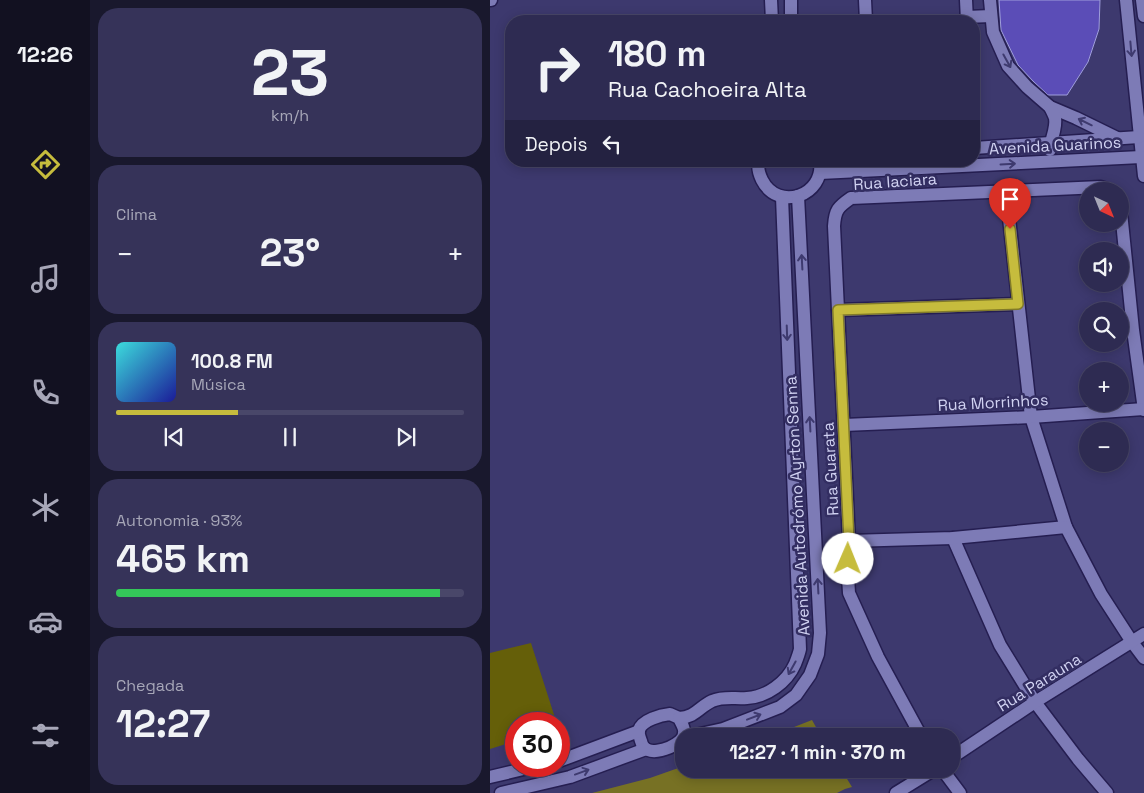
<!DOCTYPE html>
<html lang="pt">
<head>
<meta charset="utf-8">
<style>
	:root { --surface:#2e2b52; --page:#363359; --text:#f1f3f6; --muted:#a7a7b8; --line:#494769; --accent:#c6bc3d }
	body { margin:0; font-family:"Space Grotesk",sans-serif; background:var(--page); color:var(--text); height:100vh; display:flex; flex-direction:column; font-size:19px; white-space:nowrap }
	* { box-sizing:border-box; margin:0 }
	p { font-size:16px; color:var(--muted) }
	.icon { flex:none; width:28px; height:28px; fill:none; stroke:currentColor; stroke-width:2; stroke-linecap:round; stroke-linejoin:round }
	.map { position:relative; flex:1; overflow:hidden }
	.details { display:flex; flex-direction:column; gap:8px; padding:8px; background:#19182d; width:400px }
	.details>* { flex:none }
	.guide { position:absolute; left:15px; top:15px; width:475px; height:152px; border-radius:20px; box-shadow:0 2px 12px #0003,0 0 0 1px var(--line); background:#2e2b52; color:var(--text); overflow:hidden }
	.needle { width:32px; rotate:137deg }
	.buttons { position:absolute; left:589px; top:182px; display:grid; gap:10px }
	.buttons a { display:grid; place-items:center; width:50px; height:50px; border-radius:50%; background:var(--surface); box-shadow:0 2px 12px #0003,0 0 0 1px var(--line); font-size:25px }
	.speed { position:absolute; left:15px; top:712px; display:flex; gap:10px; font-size:25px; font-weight:700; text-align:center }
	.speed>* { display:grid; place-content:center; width:65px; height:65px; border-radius:50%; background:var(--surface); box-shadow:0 2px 12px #0003,0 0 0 1px var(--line); line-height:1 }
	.speed .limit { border:8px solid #d22; background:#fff; color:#111 }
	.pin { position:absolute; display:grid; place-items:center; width:42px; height:42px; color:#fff; margin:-51px -21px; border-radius:50% 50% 50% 0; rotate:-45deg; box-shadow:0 0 5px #0007 }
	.pin .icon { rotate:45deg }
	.me { position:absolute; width:55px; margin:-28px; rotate:1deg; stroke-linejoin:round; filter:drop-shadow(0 0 4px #0008) }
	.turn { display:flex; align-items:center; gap:18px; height:105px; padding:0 20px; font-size:22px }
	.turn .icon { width:65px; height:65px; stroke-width:2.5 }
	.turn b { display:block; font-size:35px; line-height:42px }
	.then { display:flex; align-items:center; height:48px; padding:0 20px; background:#0003; gap:10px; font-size:19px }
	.big { font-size:38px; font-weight:700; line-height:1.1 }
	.details .card { flex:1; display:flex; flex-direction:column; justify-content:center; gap:8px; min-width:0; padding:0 18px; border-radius:20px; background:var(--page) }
	.details .dial { align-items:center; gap:0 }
	.dial b { font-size:65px; line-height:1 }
	.song { display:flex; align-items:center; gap:15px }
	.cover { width:60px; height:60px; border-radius:8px; background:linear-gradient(135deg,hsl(180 70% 55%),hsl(240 70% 35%)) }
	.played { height:5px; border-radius:2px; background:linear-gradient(90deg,var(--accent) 35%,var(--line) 35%) }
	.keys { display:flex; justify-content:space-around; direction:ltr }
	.heat { display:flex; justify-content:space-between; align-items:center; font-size:28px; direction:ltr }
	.charge { height:8px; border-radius:4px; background:linear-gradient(90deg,#34c759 93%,var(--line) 0) }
	.trip { position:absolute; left:185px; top:728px; width:285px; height:50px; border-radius:20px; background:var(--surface); box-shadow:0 2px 12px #0003,0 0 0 1px var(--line); font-weight:700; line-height:50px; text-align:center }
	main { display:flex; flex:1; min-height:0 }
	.tabs { display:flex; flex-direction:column; width:90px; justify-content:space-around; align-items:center; background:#121121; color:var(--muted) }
	.tabs .icon { width:35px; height:35px }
	.tabs .current { color:var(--accent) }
	.tabs b { font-size:22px; color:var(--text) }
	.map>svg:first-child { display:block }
	.green { fill:#655f09 }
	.forest { fill:#777124 }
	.building { fill:#5b4db7; stroke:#9f9edb }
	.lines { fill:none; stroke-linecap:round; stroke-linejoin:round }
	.minor-casing { stroke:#251e51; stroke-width:15 }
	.minor { stroke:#7d7bb6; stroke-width:12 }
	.oneway { stroke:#3e3a6f }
	.route-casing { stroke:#817a28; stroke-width:12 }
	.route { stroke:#c6bc3d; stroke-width:9 }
	.labels { text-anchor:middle; stroke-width:5; stroke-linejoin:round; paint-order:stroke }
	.street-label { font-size:16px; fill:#d1d2f2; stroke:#332e62 }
</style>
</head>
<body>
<main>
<nav class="tabs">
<b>12:26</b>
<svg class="icon current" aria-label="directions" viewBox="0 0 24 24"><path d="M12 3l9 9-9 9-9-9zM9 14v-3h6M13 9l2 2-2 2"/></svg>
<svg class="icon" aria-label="music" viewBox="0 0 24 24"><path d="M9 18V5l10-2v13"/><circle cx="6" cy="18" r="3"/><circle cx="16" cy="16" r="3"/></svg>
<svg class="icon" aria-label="phone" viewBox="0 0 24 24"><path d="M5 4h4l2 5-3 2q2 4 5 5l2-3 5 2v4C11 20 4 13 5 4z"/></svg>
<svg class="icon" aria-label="climate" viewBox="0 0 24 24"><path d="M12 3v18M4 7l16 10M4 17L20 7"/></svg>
<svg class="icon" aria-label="car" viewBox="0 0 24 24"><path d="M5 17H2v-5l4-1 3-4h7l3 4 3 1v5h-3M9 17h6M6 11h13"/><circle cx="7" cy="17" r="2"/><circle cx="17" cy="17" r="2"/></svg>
<svg class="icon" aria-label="filters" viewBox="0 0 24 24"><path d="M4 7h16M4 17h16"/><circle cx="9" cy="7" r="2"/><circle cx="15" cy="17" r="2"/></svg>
</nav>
<section class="details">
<div class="card dial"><b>23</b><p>km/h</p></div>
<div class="card"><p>Clima</p>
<div class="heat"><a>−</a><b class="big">23°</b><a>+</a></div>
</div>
<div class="card">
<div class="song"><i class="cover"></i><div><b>100.8 FM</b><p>Música</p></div></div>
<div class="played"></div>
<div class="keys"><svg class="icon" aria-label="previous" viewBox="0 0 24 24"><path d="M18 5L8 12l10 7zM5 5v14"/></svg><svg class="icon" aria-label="pause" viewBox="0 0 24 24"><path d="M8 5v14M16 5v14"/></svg><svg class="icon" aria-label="next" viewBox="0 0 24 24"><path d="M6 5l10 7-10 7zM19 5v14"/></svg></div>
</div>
<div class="card"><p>Autonomia · 93%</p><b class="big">465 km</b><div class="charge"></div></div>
<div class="card"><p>Chegada</p><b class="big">12:27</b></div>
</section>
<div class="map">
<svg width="654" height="793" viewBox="0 0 654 793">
	<rect width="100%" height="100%" fill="#3d396e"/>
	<polygon class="green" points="41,643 67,724 26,724 26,741 0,749 0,653"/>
	<g class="forest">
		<polygon points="322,720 331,736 281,736"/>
		<polygon points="194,766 194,769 351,769 362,787 355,789 347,793 102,793 160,778"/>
	</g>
	<polygon class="building" points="509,0 610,0 609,29 598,62 577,95 558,95 543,81 528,65 511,30"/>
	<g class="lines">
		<g class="minor-casing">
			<g id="minor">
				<polyline points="0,0 1,0"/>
				<polyline points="281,0 282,21"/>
				<polyline points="301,0 301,21"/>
				<polyline points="375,0 376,21"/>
				<polyline points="476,0 477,21"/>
				<polyline points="500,0 503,32 518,66 537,87 560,107 586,118 629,139"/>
				<polyline points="636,0 654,176"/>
				<polyline points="652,0 654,16"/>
				<polyline points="476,17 501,16"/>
				<polyline points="484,148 649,137"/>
				<path d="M560,150C560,140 567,129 565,118C564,115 562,111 560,107"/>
				<path d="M269,161C267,168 269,174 272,180C288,212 335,196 330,161"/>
				<polyline points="330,173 651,157"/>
				<polyline points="516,191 541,417 576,527 611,594 642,642 654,658"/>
				<polyline points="630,202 643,330 654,410"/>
				<polyline points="348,310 528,304"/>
				<polyline points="354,425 541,417 654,409"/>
				<polyline points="463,538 510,645 545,702 588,759 617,793"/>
				<polyline points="359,541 463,538 576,527"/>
				<path d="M180,714L189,718C191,723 195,728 194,733C194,745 167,754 158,750C154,749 152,745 151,741C150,738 148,733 149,730C152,720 171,715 180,714Z"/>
				<path d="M189,718C206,717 209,707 222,701C234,696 245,699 257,698C277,697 297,682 305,664C307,659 309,654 310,649L292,197"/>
				<polyline points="201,736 233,729 290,707 306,695 320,675 328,654 330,633 308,196"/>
				<path d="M431,736L388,657L359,593L358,577L359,541L344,226C345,210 348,207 361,198L611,187L623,191"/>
				<polyline points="461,758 545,702 654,634"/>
				<polyline points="69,761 149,731"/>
				<polyline points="452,769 470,793"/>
				<polyline points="0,777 46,766"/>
				<polyline points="11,793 80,777 156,749"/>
				<polyline points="406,793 445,769"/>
			</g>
		</g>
		<use href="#minor" class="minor"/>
	</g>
	<defs><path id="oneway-shaft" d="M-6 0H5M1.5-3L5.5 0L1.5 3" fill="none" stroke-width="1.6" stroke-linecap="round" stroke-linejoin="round" transform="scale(1.25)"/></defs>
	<g class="oneway">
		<use href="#oneway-shaft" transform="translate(641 49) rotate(85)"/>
		<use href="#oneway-shaft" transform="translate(517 61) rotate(61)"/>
		<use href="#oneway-shaft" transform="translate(595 122) rotate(-154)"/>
		<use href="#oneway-shaft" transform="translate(518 164) rotate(-3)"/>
		<use href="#oneway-shaft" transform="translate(312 262) rotate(-93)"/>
		<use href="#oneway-shaft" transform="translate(297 333) rotate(88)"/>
		<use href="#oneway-shaft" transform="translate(320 424) rotate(-93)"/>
		<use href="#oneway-shaft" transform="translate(328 586) rotate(-93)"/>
		<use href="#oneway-shaft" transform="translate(302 668) rotate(119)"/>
		<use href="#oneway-shaft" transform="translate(264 717) rotate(-21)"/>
		<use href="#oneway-shaft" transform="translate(92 772) rotate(-20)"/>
	</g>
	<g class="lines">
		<g class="route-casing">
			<polyline id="route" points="358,559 359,541 348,310 528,304 520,229"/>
		</g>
		<use href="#route" class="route"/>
	</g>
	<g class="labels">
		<g class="street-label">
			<text transform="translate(565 145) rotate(-3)" y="6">Avenida Guarinos</text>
			<text transform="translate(405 181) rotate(-4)" y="6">Rua Iaciara</text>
			<text transform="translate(503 402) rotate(-3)" y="6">Rua Morrinhos</text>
			<text transform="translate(340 469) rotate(-93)" y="6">Rua Guarata</text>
			<text transform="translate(307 506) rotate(-93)" y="6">Avenida Autodrómo Ayrton Senna</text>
			<text transform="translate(549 682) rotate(-32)" y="6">Rua Parauna</text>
		</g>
	</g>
</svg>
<div class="buttons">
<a><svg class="needle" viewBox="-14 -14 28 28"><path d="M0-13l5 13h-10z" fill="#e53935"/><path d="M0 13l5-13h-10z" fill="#a7a7b8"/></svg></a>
<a><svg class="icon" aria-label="sound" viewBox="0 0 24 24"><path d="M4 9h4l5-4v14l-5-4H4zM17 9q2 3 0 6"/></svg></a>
<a><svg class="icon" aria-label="search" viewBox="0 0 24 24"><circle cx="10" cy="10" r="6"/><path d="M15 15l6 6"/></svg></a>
<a>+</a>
<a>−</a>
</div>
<div class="speed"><div class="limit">30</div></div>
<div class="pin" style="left:520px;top:229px;background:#d93025"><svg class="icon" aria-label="arrive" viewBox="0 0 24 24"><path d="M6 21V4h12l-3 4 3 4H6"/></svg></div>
<svg class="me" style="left:358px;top:559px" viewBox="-20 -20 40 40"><circle r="19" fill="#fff"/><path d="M0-13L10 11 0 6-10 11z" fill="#c6bc3d"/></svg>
<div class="trip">12:27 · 1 min · 370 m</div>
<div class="guide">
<div class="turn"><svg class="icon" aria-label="right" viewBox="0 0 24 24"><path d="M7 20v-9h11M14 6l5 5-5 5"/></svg><div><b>180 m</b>Rua Cachoeira Alta</div></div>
<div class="then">Depois<svg class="icon" aria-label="left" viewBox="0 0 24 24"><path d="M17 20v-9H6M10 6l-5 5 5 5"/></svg></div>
</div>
</div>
</main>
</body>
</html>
